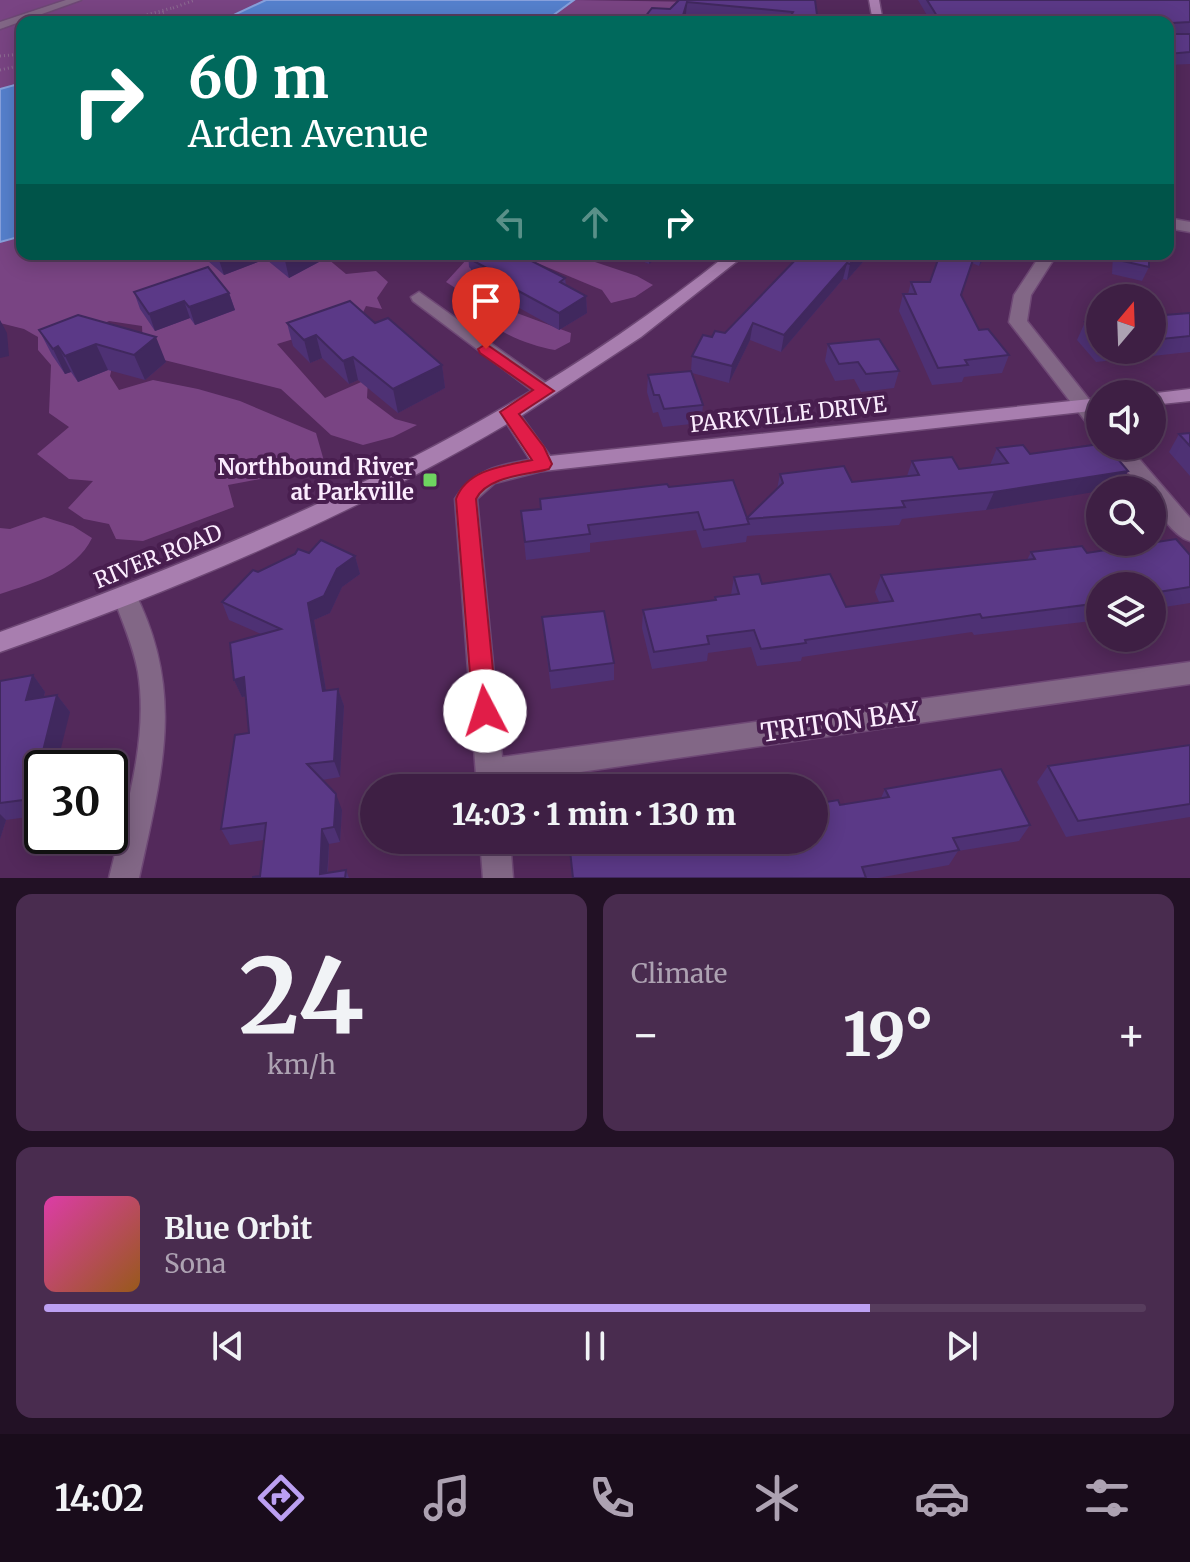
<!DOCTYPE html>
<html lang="en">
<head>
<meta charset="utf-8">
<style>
	:root { --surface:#3e1f44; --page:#492c4f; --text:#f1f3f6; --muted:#ada2b2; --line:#573d5d; --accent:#bca0f2 }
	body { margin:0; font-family:Merriweather,serif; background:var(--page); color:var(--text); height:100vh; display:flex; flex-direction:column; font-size:30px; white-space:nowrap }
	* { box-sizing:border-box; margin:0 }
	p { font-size:26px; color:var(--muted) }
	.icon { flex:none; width:44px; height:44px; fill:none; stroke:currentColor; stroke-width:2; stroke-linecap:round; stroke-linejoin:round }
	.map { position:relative; height:878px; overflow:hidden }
	.sheet { display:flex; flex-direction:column; gap:16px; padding:16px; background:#221125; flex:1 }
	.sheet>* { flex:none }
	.guide { position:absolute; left:16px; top:16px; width:1158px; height:244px; border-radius:16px; box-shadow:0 4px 20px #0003,0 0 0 2px var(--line); background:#00695c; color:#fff; overflow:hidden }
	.needle { width:52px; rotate:19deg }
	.buttons { position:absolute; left:1086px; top:284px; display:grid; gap:16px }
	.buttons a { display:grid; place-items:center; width:80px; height:80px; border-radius:50%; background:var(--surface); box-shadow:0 4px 20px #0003,0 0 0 2px var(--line); font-size:40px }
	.speed { position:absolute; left:24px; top:750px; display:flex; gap:16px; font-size:40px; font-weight:700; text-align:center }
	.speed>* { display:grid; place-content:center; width:104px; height:104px; border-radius:50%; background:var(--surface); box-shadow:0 4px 20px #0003,0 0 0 2px var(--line); line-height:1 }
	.speed .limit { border:4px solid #111; border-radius:12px; background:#fff; color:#111 }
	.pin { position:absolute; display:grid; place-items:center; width:68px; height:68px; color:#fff; margin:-82px -34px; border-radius:50% 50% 50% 0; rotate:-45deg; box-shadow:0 0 8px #0007 }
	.pin .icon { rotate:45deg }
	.me { position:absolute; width:88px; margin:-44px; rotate:355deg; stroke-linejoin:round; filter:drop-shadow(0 0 6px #0008) }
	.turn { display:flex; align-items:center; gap:28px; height:168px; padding:0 40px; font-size:36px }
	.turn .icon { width:104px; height:104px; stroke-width:2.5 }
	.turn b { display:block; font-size:56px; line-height:68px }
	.lanes { display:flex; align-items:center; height:76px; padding:0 40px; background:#0003; justify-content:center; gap:40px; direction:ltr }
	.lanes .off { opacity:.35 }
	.big { font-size:60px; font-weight:800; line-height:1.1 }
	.sheet .widget { flex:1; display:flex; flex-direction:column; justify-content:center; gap:12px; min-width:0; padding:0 28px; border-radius:16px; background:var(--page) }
	.sheet .dial { align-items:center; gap:0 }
	.dial b { font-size:104px; line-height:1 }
	.song { display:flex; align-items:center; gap:24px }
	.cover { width:96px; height:96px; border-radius:12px; background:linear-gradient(135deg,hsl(320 70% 55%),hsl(30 70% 35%)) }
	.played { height:8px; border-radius:4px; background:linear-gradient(90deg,var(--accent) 75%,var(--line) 75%) }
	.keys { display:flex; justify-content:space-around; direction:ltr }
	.heat { display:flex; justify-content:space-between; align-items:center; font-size:44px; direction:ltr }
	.sheet .tiles { flex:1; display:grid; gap:16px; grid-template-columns:1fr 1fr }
	.widget:last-child { grid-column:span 2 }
	.trip { position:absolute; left:360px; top:774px; width:468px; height:80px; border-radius:40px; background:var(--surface); box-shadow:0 4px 20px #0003,0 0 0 2px var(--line); font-weight:800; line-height:80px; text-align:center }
	.tabs { display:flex; height:128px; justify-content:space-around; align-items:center; background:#190c1b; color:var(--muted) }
	.tabs .icon { width:56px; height:56px }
	.tabs .on { color:var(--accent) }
	.tabs b { font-size:36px; color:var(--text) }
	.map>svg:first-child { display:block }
	.green { fill:#794483 }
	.water { fill:#5580cd; stroke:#87a0dc; stroke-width:2 }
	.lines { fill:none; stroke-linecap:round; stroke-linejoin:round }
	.street-casing { stroke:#6e4875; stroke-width:3 }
	.secondary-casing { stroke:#6e4875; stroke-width:3 }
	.path { stroke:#8c6b92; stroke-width:3; stroke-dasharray:1 3; stroke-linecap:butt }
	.street { fill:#826786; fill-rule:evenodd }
	.secondary { fill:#a87eaf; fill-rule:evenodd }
	.wall { fill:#4e3174 }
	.shaded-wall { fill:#40285e }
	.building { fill:#5b3987; stroke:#40285e; stroke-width:2 }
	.route { fill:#e11d48; stroke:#92132f; stroke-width:2 }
	.poi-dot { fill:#6ed360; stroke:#481e4f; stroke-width:3 }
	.labels { text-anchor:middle; stroke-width:8; stroke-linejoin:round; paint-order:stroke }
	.street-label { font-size:22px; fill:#fbecfe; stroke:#481e4f }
	.poi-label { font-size:22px; font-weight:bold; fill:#fbecfe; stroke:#481e4f; text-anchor:end }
	.near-street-label { font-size:26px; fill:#fbecfe; stroke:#481e4f }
</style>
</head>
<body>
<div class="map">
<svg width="1190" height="878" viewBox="0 0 1190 878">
	<rect width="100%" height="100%" fill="#53295b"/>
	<g class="green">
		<polygon points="0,0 266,0 219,22 22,22 22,83 0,89"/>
		<polygon points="574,0 704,2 801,19 850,22 544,22"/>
		<polygon points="22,236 22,254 322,254 346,274 376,271 388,282 377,298 382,309 366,306 360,319 277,344 325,398 368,379 367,398 395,419 417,425 393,437 363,445 331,435 281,389 164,360 143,347 142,326 109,321 86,332 112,367 110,376 119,390 153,380 198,389 240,401 316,433 324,461 282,475 228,485 234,507 143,541 116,539 109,524 84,519 68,508 93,481 69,479 37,454 69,427 49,413 51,365 38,350 38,337 24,329 0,323 0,242"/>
		<path d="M465,254H593L597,257L595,262L637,276L653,285L635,297L611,303L602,290L530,260L497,280L499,299L514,312L571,333L570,342L555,350C534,346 509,338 492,324C475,310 466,293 446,282L467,259Z"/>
		<path d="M44,517L73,526L92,538C76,572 33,583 0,594V528L10,529Z"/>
	</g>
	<g class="water">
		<polygon points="266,0 574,0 544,22 219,22"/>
		<polygon points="22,83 22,236 0,242 0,89"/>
	</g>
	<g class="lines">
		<g class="street-casing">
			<g id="street">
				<polygon points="66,0 81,0 0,29 0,22"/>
				<polygon points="1168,218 1190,222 1190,232 1168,228"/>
				<polygon points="1041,254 1057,254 1031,295 1027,321 1100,413 1100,433 1093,431 1009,322 1014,295"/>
				<polygon points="419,292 552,387 554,391 552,395 538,395 413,301 411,297"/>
				<path d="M1107,446H1128L1190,518V541C1173,536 1152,507 1152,490H1142Z"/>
				<path d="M543,457L550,459L553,464L550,469L495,483L477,499L502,757L1190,662V684L504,783L505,788H477L455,499C474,466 509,464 543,457Z"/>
				<path d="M125,587L133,589C186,691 162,772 139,878H109C125,812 149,740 138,672C133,645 122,621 113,596L117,589Z"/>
				<polygon points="480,840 510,840 513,878 483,878"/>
			</g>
		</g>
		<g class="secondary-casing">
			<g id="secondary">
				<polygon points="869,0 879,0 883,22 873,22"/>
				<path d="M728,254H746L641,337L521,416L550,456L1100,398V410L543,471L536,469L507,424C347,518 175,591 0,652V632C269,534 503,434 728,254Z"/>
				<polygon points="1190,389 1190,401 1152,405 1152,394 1148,394"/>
			</g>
		</g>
		<g class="path">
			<polyline points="173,8 195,0"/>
			<polyline points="120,22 172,8"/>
			<polyline points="145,22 164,12"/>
			<polyline points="0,56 22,54"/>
			<polyline points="0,70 22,65"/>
		</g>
		<use href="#street" class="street"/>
		<use href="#secondary" class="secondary"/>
	</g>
	<g class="wall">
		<polygon points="679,0 815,0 818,22 769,22 686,14 684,22 641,22 670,9"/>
		<polygon points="918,0 1190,0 1190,64 1168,65 1168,22 928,22 928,17"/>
		<polygon points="200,254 332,254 332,255 289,278 262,256 263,260 224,275"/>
		<polygon points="468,254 518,254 565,278 566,285 586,296 587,313 559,330 492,293 492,287 472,276 471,269 469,267"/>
		<polygon points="625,254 662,254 649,264"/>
		<polygon points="801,254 870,254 847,280 843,279 781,352 750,340 729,383 692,373 703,405 701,423 663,427 658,412 653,413 647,392 648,375 691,371 692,356 712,337 725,333"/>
		<polygon points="940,254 987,254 979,266 972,263 961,295 979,330 1009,355 1002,373 964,377 962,382 932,385 899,311 903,294 908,294 911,282 930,282"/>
		<polygon points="1113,254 1149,254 1149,267 1142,281 1112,274"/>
		<polygon points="134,292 229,293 235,310 195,325 190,318 155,331 140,309"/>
		<polygon points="1190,313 1190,352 1096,362 1077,340 1085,322 1100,321 1100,350 1152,350 1152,316"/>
		<polygon points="287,323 375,323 442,365 445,388 398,413 358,380 349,384 322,358 310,363 293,346"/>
		<polygon points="39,330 166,362 145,380 108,370 78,382 71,372 65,374 52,355"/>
		<polygon points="828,344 899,371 894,388 861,392 854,379 835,381 825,361"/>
		<polygon points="1190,433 1190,476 1169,452 1179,434"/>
		<polygon points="997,448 1128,471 1118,488 1100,490 986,510 902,519 899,525 747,536 746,542 702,548 696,530 590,543 590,552 526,560 521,511 541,509 540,499 669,487 747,518 777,489 780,474 852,482 907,476 912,461 959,469 990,465"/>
		<polygon points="1031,552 1190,555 1190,603 1152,609 1152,586 1100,586 1100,620 974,635 972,632 802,657 801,661 757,666 751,647 708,653 707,661 652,669 642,628 643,610 714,600 715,597 731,595 734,577 846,607 879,602 875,592 881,575 1027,560"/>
		<polygon points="309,553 355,556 360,574 342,587 330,613 314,620 326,690 338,689 344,706 340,777 322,780 342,810 340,842 329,844 328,873 346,870 349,878 253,878 260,876 264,840 230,845 221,829 249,733 246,696 242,697 234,680 261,634 229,620 222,602 258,572"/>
		<polygon points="542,617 614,663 614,680 551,689"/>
		<polygon points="33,675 45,692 44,697 57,695 70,712 42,768 42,815 6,820 0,839 0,681"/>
		<polygon points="1190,745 1190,817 1066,837 1037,782 1048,766"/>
		<polygon points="885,789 1030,825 1019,841 958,851 949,865 878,878 572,878 569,841 748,853 800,845 798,840 814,840 840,805 881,798"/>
	</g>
	<g class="shaded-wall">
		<polygon points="687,2 686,14 684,22 681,22"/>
		<polygon points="217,254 262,254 263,260 224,275"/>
		<polygon points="288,254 332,254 332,255 289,278 284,256"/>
		<polygon points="649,254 662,254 649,264"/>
		<polygon points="859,254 870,254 847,280 850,264"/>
		<polygon points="983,254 987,254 979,266"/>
		<polygon points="847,263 843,279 781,352 784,335"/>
		<polygon points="229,293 235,310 195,325 189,307"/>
		<polygon points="586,296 587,313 559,330 559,313"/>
		<polygon points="184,301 190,318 155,331 149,314"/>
		<polygon points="0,320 7,333 9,356 0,358"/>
		<polygon points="753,323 750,340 729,383 732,366"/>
		<polygon points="316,335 322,358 310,363 304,340"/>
		<polygon points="156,337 166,362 145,380 134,355"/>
		<polygon points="96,344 108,370 78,382 65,356"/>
		<polygon points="58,346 71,372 65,374 53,349"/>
		<polygon points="353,357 358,380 349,384 343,361"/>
		<polygon points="442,365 445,388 398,413 393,389"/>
		<polygon points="1128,471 1118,488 1100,490 1100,491 986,510 994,492"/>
		<polygon points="355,556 360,574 342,587 330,613 314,620 329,708 323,691 308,603 337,569"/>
		<polygon points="33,675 45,692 39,717 26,700"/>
		<polygon points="244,677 252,695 242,697 234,680"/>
		<polygon points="338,689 344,706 340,777 334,761"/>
		<polygon points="57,695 70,712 56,768 42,768 42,812 31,799"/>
		<polygon points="336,794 342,810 340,842 334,827"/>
		<polygon points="0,814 6,820 0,839"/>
		<polygon points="322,829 329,844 327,878 320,874"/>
	</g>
	<g class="building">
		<polygon points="679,0 815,0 818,22 787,22 793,12 687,2 681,22 641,22 652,8 670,9"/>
		<polygon points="927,0 1190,0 1190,22 1172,23 1171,34 1190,34 1190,52 1168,54 1168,22 1130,22 1131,20 1099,22 928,22 922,17 937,16"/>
		<polygon points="1168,142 1170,148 1170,200 1168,199"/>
		<polygon points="473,254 518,254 565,278 560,282 586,296 559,313 491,276 496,273 470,259 477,256"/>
		<polygon points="801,254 859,254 850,264 847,263 784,335 753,323 732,366 692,356 703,335 712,337 715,331 725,333"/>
		<polygon points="940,254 975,254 961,295 979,330 988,329 1009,355 965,360 968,365 938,368 903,294 916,294 911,282 930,282"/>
		<polygon points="1119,254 1149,254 1149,267 1118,260"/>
		<polygon points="208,267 229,293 189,307 184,301 149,314 134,292"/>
		<polygon points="350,301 375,323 388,318 442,365 393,389 353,357 343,361 316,335 304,340 287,323"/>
		<polygon points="1190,313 1190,336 1152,340 1152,316"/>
		<polygon points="78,315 156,337 134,355 96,344 65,356 58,346 53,349 39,330"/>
		<polygon points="1100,321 1100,340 1085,322"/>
		<polygon points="879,339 899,371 866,374 858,362 839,364 828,344"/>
		<polygon points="691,371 703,405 664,409 659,395 654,395 648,375"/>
		<polygon points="1190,433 1190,446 1179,434"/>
		<polygon points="1100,444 1100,446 1107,446 1128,471 994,492 902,501 905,507 747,519 749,524 704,530 698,512 588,525 590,534 525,542 521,511 541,509 540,499 667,484 669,487 733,480 747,518 783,483 780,474 844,466 852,482 919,475 912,461 952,457 959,469 1008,463 997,448 1023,445 1030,454"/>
		<polygon points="1176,539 1190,555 1190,587 1152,593 1152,586 1100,586 1100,603 982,618 980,614 805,640 806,643 761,649 754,630 707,636 709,644 654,652 643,610 716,600 715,597 739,594 734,577 759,574 762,584 830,574 846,607 893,601 881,575 1035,559 1031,552 1082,546 1087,553"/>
		<polygon points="321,540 355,556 337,569 324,596 308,603 323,691 338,689 334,761 307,764 336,794 334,827 322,829 320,874 346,870 345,878 253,878 253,877 260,876 266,823 221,829 235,735 249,733 244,677 234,680 230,643 281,629 222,602 253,570 258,572 295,554 298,549 309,553"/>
		<polygon points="604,611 614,663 550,671 542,617"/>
		<polygon points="33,675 26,700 57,695 31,799 0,803 0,681"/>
		<polygon points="1190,745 1190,804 1078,821 1048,766"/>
		<polygon points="1001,769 1030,825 953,838 959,850 862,867 866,878 573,878 569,841 744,840 748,853 809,844 808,840 814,840 814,804 838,800 840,805 889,797 885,789"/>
	</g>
	<path class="route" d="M486,344L554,391L519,414L544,447L552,464L549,469C527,475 487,476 476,499L497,711L493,719L485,722L476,719L473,711L456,499C467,469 504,466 532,460L500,412L533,390L480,353L478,349Z"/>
	<rect class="poi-dot" x="422" y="472" width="16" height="16" rx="4"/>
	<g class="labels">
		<g class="street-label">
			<text transform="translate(788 414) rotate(-6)" y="8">PARKVILLE DRIVE</text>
			<text transform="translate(158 556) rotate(-22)" y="8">RIVER ROAD</text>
		</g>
		<g class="poi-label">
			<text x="414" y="475">Northbound River<tspan x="414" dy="25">at Parkville</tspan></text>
		</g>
		<g class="near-street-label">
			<text transform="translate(840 722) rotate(-8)" y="9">TRITON BAY</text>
		</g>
	</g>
</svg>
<div class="buttons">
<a><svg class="needle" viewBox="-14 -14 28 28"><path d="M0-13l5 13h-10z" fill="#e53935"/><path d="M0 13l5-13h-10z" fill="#ada2b2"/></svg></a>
<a><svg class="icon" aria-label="sound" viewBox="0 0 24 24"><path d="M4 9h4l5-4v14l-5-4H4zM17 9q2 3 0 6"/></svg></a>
<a><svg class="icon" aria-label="search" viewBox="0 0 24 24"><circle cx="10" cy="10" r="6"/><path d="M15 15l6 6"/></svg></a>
<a><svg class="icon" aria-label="layers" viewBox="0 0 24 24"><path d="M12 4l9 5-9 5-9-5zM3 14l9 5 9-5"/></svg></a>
</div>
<div class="speed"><div class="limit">30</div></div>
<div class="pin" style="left:486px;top:349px;background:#d93025"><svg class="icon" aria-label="arrive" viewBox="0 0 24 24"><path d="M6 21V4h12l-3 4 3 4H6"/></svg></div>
<svg class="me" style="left:485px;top:711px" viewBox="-20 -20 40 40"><circle r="19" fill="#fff"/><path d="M0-13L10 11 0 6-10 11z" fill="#e11d48"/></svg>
<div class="trip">14:03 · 1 min · 130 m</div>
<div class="guide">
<div class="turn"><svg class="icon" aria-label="right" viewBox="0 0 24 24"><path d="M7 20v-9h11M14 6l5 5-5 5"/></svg><div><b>60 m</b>Arden Avenue</div></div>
<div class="lanes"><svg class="icon off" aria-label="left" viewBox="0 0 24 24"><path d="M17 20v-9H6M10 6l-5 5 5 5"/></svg><svg class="icon off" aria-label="ahead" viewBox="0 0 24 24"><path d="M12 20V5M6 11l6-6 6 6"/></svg><svg class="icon" aria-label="right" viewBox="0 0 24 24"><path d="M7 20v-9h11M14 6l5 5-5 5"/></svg></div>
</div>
</div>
<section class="sheet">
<div class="tiles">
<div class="widget dial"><b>24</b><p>km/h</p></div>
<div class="widget"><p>Climate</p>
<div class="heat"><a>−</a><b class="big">19°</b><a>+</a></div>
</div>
<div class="widget">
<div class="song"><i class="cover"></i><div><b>Blue Orbit</b><p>Sona</p></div></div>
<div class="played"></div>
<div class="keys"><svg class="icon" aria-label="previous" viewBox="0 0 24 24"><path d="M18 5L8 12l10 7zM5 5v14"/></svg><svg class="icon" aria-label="pause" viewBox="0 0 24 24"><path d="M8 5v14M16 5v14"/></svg><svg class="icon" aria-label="next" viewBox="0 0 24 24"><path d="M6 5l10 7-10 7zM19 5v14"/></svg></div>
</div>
</div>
</section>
<nav class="tabs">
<b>14:02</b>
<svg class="icon on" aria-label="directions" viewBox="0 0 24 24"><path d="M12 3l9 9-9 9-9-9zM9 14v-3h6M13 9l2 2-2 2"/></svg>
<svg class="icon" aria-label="music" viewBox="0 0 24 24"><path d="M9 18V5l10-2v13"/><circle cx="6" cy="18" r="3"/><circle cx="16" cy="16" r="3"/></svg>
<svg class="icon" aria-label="phone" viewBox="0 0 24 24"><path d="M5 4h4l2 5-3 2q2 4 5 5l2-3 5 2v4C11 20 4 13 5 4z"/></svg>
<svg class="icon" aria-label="climate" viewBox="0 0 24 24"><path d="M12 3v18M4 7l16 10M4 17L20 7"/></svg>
<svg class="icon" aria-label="car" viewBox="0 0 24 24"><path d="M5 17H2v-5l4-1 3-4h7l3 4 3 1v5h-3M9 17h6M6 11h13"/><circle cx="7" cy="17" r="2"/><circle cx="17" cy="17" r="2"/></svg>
<svg class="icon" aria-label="filters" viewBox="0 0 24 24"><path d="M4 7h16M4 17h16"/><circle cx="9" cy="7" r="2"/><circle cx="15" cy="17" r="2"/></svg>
</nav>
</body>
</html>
